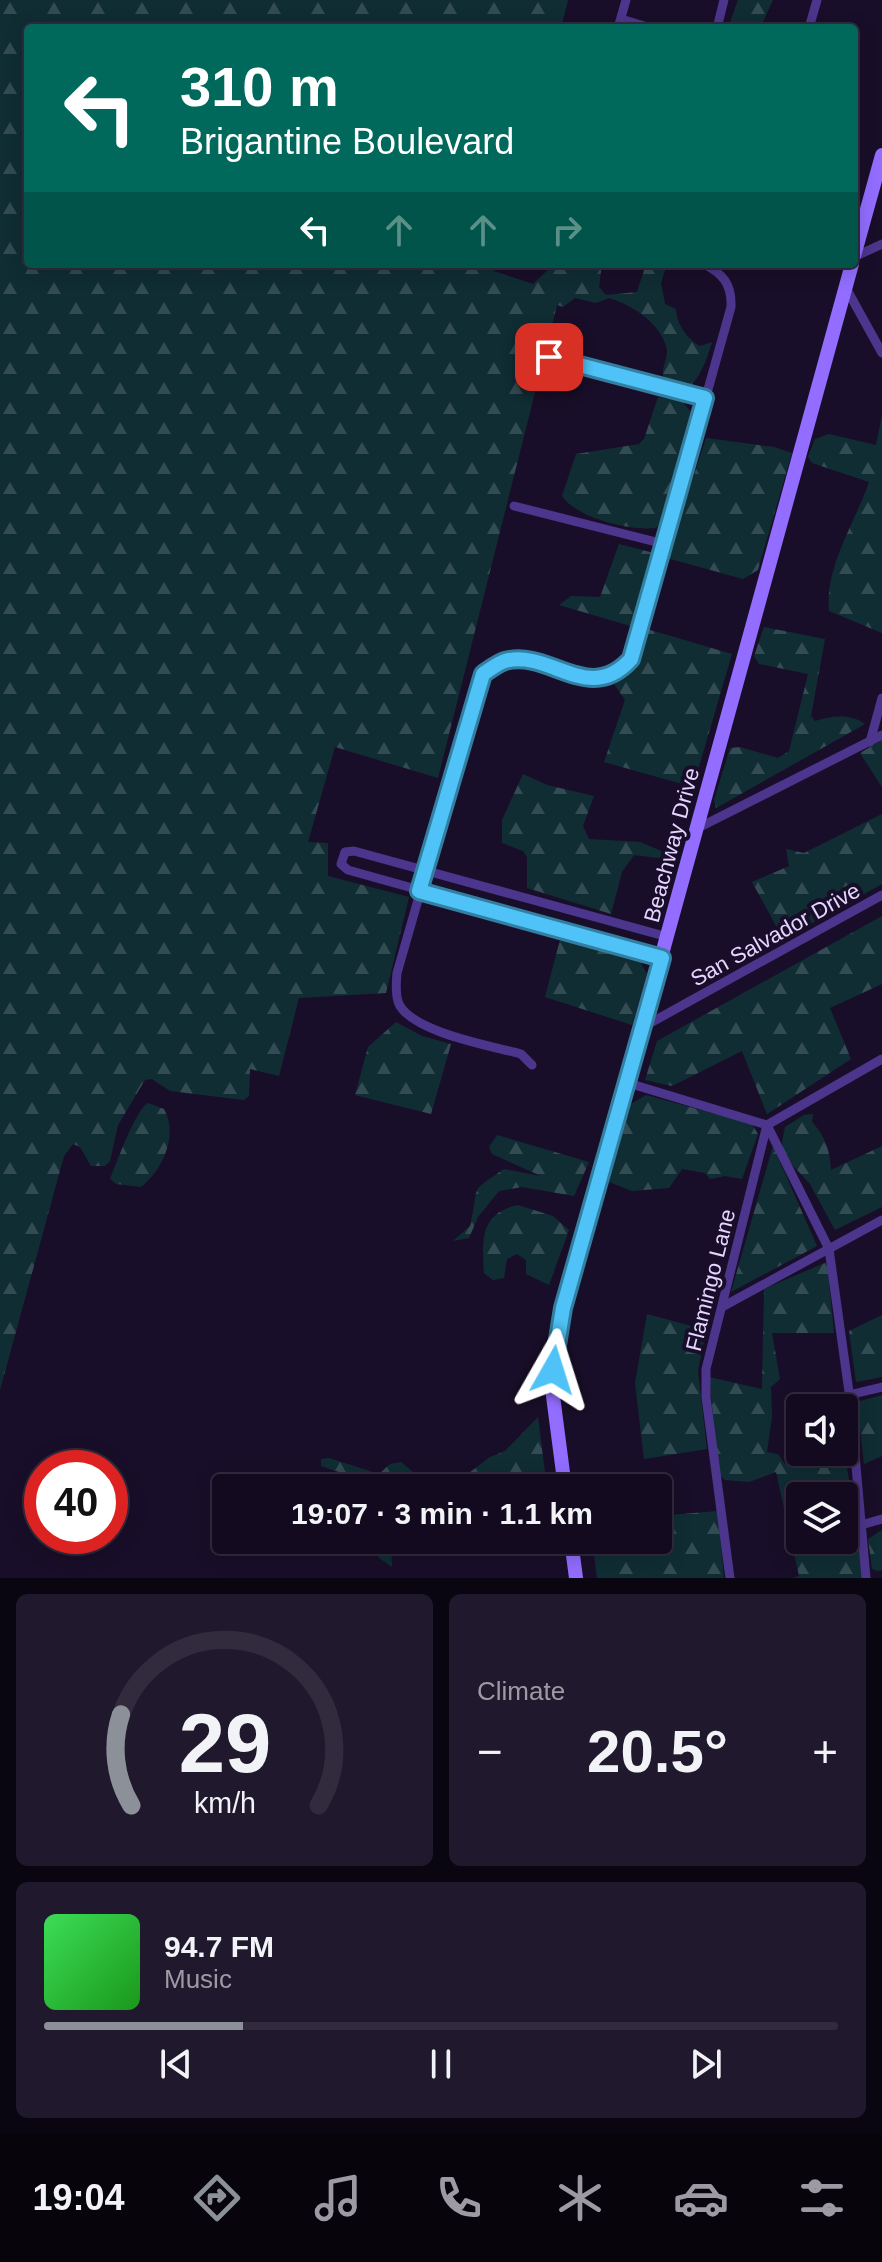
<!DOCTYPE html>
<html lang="en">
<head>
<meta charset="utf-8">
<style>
	:root { --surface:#130a1f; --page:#20182c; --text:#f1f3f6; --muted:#9d9aa4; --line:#322b3d; --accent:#8c9099 }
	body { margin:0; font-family:Helvetica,sans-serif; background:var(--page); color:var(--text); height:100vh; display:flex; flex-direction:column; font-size:30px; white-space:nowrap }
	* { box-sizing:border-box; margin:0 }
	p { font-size:26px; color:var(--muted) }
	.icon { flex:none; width:44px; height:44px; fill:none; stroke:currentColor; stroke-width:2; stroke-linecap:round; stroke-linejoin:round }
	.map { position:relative; height:1578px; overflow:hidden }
	.side { display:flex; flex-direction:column; gap:16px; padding:16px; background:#0a0611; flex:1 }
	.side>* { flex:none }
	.banner { position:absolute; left:24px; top:24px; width:834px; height:244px; border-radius:8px; box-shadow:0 4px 20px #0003,0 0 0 2px var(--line); background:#00695c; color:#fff; overflow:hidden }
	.tools { position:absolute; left:786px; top:1394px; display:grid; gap:16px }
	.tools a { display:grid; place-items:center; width:72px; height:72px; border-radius:8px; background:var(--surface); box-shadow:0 4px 20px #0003,0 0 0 2px var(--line); font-size:40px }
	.speed { position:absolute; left:24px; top:1450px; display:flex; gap:16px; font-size:40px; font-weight:700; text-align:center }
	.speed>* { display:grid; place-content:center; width:104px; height:104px; border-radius:50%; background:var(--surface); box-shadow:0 4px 20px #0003,0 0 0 2px var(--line); line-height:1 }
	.speed .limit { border:12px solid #d22; background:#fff; color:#111 }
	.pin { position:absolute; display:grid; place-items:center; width:68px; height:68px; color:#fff; margin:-34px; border-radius:16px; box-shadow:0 4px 12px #0006 }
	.me { position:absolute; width:88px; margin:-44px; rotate:6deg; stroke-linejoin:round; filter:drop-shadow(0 0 6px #0008) }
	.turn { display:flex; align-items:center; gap:28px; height:168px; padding:0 24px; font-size:36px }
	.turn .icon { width:104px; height:104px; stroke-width:2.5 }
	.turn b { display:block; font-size:56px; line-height:68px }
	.lanes { display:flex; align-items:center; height:76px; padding:0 24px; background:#0003; justify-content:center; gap:40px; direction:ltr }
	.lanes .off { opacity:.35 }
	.big { font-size:60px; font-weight:700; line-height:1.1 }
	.side .widget { flex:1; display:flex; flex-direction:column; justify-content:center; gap:12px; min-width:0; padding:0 28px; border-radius:12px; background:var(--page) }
	.side .dial { align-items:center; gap:0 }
	.dial svg { height:208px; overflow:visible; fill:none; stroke:var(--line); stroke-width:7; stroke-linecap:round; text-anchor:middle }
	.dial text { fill:var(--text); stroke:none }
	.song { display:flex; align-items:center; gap:24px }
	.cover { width:96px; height:96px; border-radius:12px; background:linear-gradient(135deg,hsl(130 70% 55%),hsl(120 70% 35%)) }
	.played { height:8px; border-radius:4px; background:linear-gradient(90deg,var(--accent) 25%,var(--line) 25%) }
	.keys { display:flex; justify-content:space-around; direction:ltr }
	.heat { display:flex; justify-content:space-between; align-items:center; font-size:44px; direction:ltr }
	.side .tiles { flex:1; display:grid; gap:16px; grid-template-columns:1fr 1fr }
	.widget:last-child { grid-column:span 2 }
	.trip { position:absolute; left:212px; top:1474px; width:460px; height:80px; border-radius:8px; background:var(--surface); box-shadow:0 4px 20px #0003,0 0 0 2px var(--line); font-weight:700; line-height:80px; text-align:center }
	.tab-bar { display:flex; height:128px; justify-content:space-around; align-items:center; background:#08040c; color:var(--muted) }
	.tab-bar .icon { width:56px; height:56px }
	.tab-bar .current { color:var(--accent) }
	.tab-bar b { font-size:36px; color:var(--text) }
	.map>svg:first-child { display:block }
	.forest { fill:url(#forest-firs) }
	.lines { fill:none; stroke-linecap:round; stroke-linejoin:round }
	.street { stroke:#4c358c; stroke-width:9 }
	.secondary { stroke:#926dff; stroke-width:14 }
	.route-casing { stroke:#337fa1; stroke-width:20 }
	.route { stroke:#4fc3f7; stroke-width:14 }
	.labels { text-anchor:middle; stroke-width:8; stroke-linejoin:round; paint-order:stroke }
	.street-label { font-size:22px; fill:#e4d6ff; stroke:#190e29 }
</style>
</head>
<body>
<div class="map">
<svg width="882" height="1578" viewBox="0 0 882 1578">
	<defs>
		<pattern id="forest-firs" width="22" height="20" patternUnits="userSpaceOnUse" patternTransform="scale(2)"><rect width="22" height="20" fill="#102d34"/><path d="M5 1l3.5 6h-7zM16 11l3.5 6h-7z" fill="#334b52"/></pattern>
	</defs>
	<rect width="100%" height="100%" fill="#190e29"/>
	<g class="forest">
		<path d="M0,0H568L561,28H28V264H496L494,271L533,284L554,264H602L599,287L606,295L637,292L646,264H667L661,283L665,304L676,309C676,323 687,339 700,346L712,342C707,359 692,408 666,381C658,373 668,360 667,350C662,324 633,305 609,298L596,303L575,298L563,307L557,305L438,778L335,747L308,842L328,843V876L409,897L386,993L299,998L279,1076L250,1069L249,1096L244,1100L170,1091L152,1079L145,1080L118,1125L110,1161L105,1166H91L80,1147L73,1144L64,1156L0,1390Z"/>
		<polygon points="738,0 773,0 760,28 728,28"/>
		<path d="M658,397L682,401L691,412L661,522L656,528C629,531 577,518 562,496L576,454L639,444L644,439Z"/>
		<path d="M882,415V633L829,611C825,566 855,523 869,482L812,463L808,457L815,439L829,434L876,445Z"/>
		<polygon points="706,438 774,447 792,453 758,570 743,579 667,558"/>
		<polygon points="619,544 654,553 634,627 559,605 571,596 600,597"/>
		<path d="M764,627L825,639L811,716L815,721C832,716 850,713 865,724L716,808L714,800L730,748L740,747L778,758L789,751L808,674L759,664L754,656Z"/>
		<polygon points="647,629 732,654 693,787 604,762 625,700 614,684 631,670"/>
		<polygon points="882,740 882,787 860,753"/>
		<polygon points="523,774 547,785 594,796 583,826 589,839 640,842 673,856 666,859 634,855 622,872 611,914 527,888 527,857 523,851 502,843 502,820"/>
		<polygon points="882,814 882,884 787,937 781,935 752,882 789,866 786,849 804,853"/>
		<polygon points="882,916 882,984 830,1008 851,1059 767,1114 742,1051 672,1086 645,1080 657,1041"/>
		<polygon points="561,936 640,961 647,974 632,1025 545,997"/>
		<polygon points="396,1022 422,1036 451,1044 431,1114 355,1095 368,1047"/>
		<polygon points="646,1095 752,1124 758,1134 742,1179 725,1176 710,1179 705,1173 682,1169 669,1188 632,1191 609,1182 631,1104"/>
		<path d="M148,1103L164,1109C179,1135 162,1171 141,1187L116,1184L110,1179C116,1164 136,1109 148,1103Z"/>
		<path d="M813,1114L812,1122C825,1136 830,1150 831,1170L882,1146V1207L835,1230L810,1184L784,1156L782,1142L785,1127L804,1115Z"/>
		<path d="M497,1135L589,1162L574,1196L522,1187L499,1191L478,1217L469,1238L453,1241L470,1226C481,1183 466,1195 504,1169L541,1176L492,1154L489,1147Z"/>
		<polygon points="773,1146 817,1246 731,1292"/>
		<path d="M518,1205L553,1216L569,1230L549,1285L526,1274V1260L517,1254L507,1259L504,1278L493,1280L484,1273C482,1239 480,1213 518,1205Z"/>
		<polygon points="827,1262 834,1333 772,1333 780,1379 771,1387 772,1417 767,1452 778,1454 785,1464 821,1463 827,1452 844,1451 850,1485 829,1490 830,1496 800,1496 800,1540 844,1540 844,1524 858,1522 862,1578 793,1578 799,1576 776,1472 749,1482 725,1480 719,1474 709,1377 762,1389 764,1289"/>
		<polygon points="647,1314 706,1330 698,1371 707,1449 644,1459 635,1383"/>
		<polygon points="882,1315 882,1377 856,1382 849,1331"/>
		<polygon points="882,1395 882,1456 864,1464 857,1402"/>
		<polygon points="538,1417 547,1488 449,1488 490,1457 505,1451"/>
		<polygon points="329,1458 379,1474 390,1464 401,1462 413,1472 404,1479 412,1488 375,1488 374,1484 321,1466 321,1459"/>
		<polygon points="718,1511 724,1578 597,1578 592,1540 658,1540 658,1516"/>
		<polygon points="882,1530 882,1570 878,1571 872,1569 868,1539"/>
		<polygon points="374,1540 391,1540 392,1567 379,1558"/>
	</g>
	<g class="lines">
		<g class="street">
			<polyline points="621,19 651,28"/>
			<polyline points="618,28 626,0"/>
			<polyline points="717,28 724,0"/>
			<polyline points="809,28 817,0"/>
			<polyline points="854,257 882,244"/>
			<polyline points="846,288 882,353"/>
			<polyline points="549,357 705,398"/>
			<polyline points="514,506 664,544"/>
			<polyline points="870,742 882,698"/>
			<polyline points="698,828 882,735"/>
			<polyline points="662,958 348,870 341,864 345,852 354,851 668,937"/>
			<polyline points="643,1027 882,895"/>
			<path d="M532,1065L521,1054C492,1046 412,1032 399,1004C395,995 396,983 397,973L483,674C489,670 497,663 504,661C548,648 603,713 635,651L731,307C732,284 723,274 704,264"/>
			<polyline points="628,1083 767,1125 829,1249 850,1399 866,1578"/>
			<polyline points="722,1307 882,1220"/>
			<polyline points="849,1395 882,1387"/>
			<polyline points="861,1525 882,1519"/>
			<polyline points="730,1578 706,1397 706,1369 767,1125 882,1059"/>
		</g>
		<g class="secondary">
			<polyline points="854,256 882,155"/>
			<polyline points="565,1488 553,1396 556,1339 852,264"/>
			<polyline points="571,1540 576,1578"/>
		</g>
	</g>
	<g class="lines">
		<g class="route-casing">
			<path id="route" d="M549,357L705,398L631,659C589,706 550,649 505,661C498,663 489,670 483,674L419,891L662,958L563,1308L553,1370"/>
		</g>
		<use href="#route" class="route"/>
	</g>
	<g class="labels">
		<g class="street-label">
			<text transform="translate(671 845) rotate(-75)" y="8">Beachway Drive</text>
			<text transform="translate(775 934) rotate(-29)" y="8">San Salvador Drive</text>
			<text transform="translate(710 1280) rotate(-76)" y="8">Flamingo Lane</text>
		</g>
	</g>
</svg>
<div class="tools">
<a><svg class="icon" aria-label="sound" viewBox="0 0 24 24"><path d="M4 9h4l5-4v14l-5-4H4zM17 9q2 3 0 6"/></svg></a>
<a><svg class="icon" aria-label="layers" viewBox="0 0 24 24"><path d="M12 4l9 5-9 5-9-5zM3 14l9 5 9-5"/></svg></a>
</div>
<div class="speed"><div class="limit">40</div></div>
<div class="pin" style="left:549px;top:357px;background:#d93025"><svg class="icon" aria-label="arrive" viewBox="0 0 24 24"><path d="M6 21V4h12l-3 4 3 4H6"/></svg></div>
<svg class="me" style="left:553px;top:1370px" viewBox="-20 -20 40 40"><path d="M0-17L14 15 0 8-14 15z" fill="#4fc3f7" stroke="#fff" stroke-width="4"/></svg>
<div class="trip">19:07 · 3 min · 1.1 km</div>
<div class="banner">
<div class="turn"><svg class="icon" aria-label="left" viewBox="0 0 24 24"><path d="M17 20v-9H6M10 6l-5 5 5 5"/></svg><div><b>310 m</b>Brigantine Boulevard</div></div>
<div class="lanes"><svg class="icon" aria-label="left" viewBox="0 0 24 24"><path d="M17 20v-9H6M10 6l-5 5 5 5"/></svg><svg class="icon off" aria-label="ahead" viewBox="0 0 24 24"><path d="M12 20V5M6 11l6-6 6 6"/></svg><svg class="icon off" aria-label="ahead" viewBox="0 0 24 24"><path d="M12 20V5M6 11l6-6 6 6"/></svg><svg class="icon off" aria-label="right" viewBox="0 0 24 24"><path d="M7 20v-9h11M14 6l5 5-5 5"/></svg></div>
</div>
</div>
<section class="side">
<div class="tiles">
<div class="widget dial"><svg viewBox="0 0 100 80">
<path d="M14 69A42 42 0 1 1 86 69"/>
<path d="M14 69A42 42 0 0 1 10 34" stroke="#8c9099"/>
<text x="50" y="56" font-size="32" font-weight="700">29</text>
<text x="50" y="72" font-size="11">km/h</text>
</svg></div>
<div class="widget"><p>Climate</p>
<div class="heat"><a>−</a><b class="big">20.5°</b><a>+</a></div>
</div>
<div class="widget">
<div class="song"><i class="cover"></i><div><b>94.7 FM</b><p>Music</p></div></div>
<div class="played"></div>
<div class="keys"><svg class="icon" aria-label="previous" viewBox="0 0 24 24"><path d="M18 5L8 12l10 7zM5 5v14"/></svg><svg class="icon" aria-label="pause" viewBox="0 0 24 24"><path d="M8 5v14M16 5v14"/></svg><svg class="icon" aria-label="next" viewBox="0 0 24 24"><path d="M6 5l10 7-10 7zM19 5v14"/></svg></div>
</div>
</div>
</section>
<nav class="tab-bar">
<b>19:04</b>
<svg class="icon current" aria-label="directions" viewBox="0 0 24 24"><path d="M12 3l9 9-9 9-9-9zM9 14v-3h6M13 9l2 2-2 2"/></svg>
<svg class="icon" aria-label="music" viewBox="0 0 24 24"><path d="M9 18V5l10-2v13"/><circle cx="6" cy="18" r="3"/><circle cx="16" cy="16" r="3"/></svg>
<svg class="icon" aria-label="phone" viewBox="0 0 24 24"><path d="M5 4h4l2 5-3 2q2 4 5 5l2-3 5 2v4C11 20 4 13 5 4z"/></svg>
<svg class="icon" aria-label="climate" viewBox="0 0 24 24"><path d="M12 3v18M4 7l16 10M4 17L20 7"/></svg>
<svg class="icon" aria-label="car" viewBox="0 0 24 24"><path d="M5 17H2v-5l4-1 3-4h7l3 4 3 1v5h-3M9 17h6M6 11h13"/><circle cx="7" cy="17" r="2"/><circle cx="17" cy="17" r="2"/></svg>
<svg class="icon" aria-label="filters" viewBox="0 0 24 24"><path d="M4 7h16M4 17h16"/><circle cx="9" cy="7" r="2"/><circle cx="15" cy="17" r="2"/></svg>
</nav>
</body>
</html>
